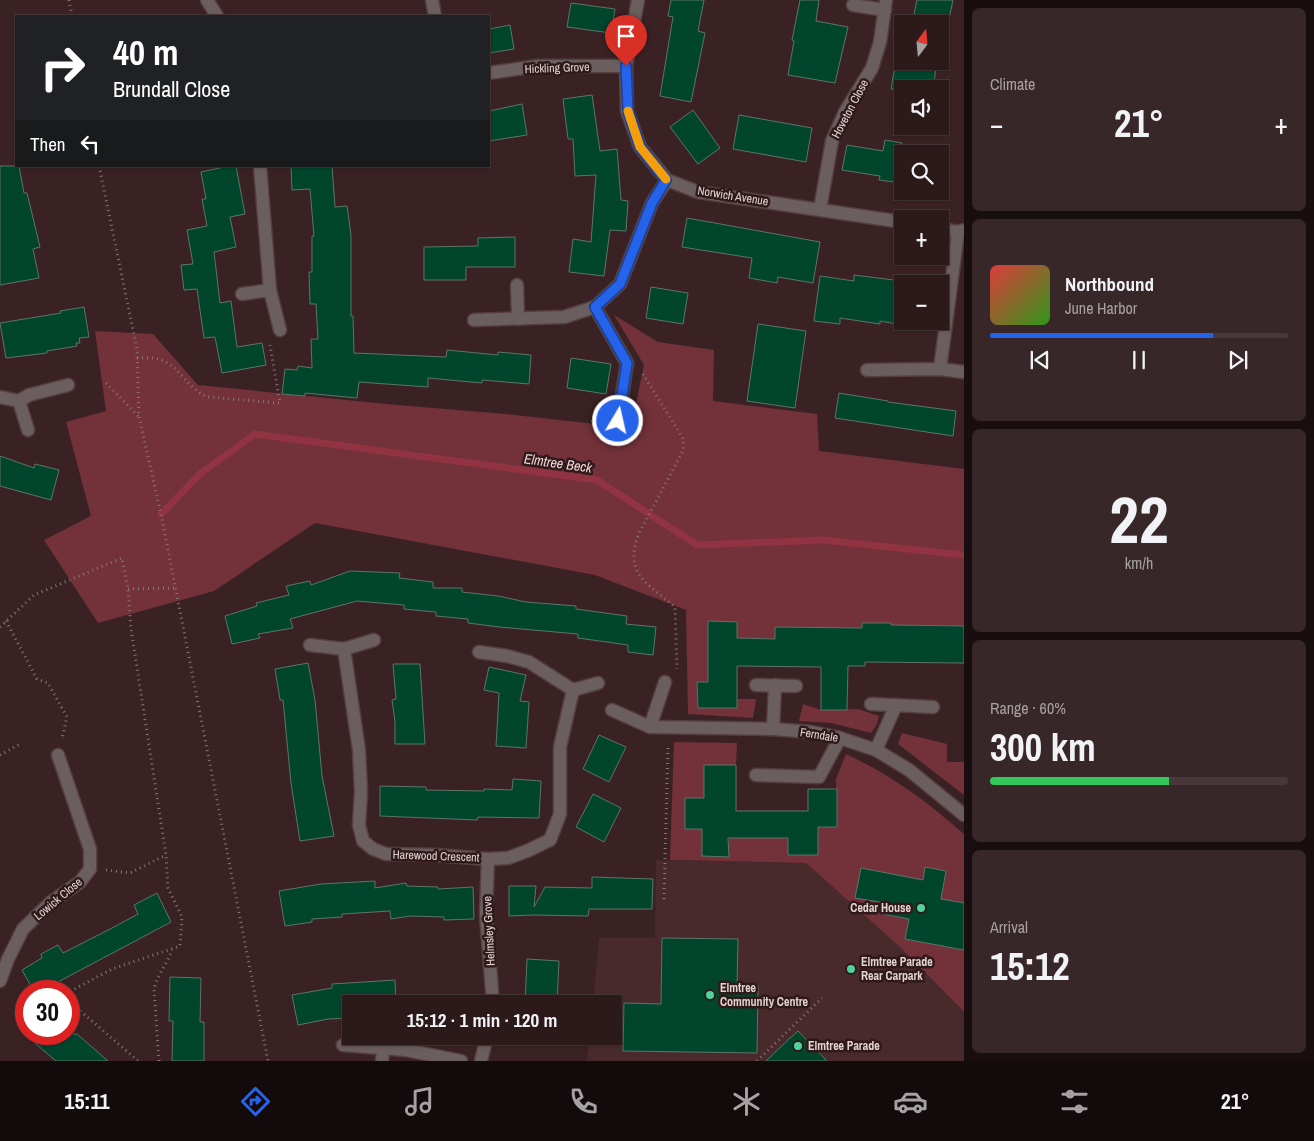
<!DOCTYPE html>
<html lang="en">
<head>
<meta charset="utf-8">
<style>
	:root { --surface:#2c1a1b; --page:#382728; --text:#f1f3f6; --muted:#a6a1a3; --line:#48383a; --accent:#2563eb }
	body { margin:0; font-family:"Archivo Narrow",sans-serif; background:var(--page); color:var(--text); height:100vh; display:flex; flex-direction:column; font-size:19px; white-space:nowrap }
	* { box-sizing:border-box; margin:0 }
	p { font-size:16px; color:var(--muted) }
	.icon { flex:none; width:28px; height:28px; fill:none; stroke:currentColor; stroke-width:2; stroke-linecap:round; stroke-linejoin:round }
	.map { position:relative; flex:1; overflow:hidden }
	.drawer { display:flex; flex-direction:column; gap:8px; padding:8px; background:#180e0f; width:350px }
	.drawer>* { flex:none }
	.top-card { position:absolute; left:15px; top:15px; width:475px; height:152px; border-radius:0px; box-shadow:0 1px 4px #0004,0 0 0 1px var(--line); background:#202124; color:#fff; overflow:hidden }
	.needle { width:32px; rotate:16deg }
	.fabs { position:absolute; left:894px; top:15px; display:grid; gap:10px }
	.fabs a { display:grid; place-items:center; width:55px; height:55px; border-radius:0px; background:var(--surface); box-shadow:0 1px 4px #0004,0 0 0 1px var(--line); font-size:25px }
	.speed { position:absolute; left:15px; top:980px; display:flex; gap:10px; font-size:25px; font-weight:700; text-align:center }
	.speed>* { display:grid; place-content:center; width:65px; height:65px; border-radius:50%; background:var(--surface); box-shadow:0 1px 4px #0004,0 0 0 1px var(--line); line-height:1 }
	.speed .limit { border:8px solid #d22; background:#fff; color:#111 }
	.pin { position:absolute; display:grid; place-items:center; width:42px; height:42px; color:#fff; margin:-51px -21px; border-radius:50% 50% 50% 0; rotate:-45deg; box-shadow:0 0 5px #0007 }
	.pin .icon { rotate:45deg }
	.me { position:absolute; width:55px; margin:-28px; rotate:9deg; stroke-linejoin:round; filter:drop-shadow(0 0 4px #0008) }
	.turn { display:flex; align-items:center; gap:18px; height:105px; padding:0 15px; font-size:22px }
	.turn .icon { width:65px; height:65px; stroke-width:2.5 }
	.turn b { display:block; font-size:35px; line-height:42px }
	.then { display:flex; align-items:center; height:48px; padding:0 15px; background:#0003; gap:10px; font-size:19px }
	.big { font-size:38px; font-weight:700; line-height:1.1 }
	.drawer .card { flex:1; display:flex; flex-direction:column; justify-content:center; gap:8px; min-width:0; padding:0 18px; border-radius:8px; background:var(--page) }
	.drawer .dial { align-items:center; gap:0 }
	.dial b { font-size:65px; line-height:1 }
	.song { display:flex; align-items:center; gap:15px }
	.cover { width:60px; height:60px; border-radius:8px; background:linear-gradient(135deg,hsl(0 70% 55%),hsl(110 70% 35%)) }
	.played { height:5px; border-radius:2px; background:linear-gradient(90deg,var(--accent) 75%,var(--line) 75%) }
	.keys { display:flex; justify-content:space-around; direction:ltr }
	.heat { display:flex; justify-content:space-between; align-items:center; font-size:28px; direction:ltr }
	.charge { height:8px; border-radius:4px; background:linear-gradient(90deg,#34c759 60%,var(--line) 0) }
	.trip { position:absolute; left:342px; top:995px; width:280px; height:50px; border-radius:0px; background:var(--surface); box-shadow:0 1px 4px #0004,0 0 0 1px var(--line); font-weight:700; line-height:50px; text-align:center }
	.tabs { display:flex; height:80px; justify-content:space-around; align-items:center; background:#120a0b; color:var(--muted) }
	.tabs .icon { width:35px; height:35px }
	.tabs .on { color:var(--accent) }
	.tabs b { font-size:22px; color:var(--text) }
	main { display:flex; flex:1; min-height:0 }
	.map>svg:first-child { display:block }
	.built { fill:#482a2c }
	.green { fill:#733139 }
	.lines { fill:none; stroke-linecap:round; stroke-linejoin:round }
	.stream { stroke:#913341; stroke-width:7 }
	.building { fill:#01452d; stroke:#5c7567 }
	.minor-casing { stroke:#553e40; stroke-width:15 }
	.path { stroke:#897576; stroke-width:3; stroke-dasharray:1 4; stroke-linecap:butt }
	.minor { stroke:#6b5e5f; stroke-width:12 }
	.route-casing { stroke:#184099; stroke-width:12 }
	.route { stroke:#2563eb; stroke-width:9 }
	.slow { stroke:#f59e0b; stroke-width:9 }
	.poi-dot { fill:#4ed39a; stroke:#2f191a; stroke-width:2 }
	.labels { text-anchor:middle; stroke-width:5; stroke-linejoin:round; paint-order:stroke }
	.street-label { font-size:12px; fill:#e2d2d2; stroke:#2f191a }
	.poi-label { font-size:12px; font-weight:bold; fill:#e2d2d2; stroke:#2f191a; text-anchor:start }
	.water-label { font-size:14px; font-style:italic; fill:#f2d6d7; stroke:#2f191a }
</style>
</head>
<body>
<main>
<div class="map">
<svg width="964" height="1061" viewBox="0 0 964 1061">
	<rect width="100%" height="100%" fill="#3a2224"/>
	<polygon class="built" points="656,860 806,863 901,948 964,1012 964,1061 587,1061 590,1036 614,1036 614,1004 593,1004 599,938 655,938"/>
	<g class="green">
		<polygon points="614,315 658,342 714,350 713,401 817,414 819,451 964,469 964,626 918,625 891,633 890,623 862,623 862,628 776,627 775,639 737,638 737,622 708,621 708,682 697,682 698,708 736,708 737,699 756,699 753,718 688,714 686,610 595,575 315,523 214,591 98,623 44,540 91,516 66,422 106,411 95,331 153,334 198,385 386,404 505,414 631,428 644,365"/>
		<polygon points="803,704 821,710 858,709 879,716 877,724 871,733 831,723 799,721"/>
		<polygon points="902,733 947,744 947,762 964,762 964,795 898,744"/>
		<path d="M674,742L737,743L736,765H704V798H685V828L702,829V856H729V838H788L818,827H837L836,779L846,754C893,776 925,800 964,834V903L941,899L946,871L926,867L922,884L880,902L878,912L909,919L905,939L964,950V1012L901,948L806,863L670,860Z"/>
	</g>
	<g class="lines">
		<polyline class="stream" points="161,514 201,473 255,434 597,480 697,545 823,540 964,555"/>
	</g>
	<g class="building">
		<polygon points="671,0 704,0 698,31 705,33 691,102 660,96 673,17 668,16"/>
		<polygon points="800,0 819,0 816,21 848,27 835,83 788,75 794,41 792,40"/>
		<polygon points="917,0 953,0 948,24 912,24"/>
		<polygon points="571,3 615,9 611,33 567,27"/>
		<polygon points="510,25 514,49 489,53 489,29"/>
		<polygon points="896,61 937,61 933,89 891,89"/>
		<polygon points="592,95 600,151 617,149 621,200 628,201 626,231 610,230 604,276 569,272 573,239 591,242 596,175 575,176 573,139 568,139 563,99"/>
		<polygon points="522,104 527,135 489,141 489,111"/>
		<polygon points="693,110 720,148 698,164 670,127"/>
		<polygon points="739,115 812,128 806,162 733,149"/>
		<polygon points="885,140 902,143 902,183 879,180 880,176 842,170 847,145 883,151"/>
		<polygon points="0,166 19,166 24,193 27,193 40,247 33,249 39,278 0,285"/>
		<polygon points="229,166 236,166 245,214 230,217 236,247 214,252 220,303 231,301 237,347 262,343 266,365 222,373 215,337 204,338 197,289 184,290 181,265 193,264 187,230 207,226 202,199 206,199 201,172"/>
		<polygon points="291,166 332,166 335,207 347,206 351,235 351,316 353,316 354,353 446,357 447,350 498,355 498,352 531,355 529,384 482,380 482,383 428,378 428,387 359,382 357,398 305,393 305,396 282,394 285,369 297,370 298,366 312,368 311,339 318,339 316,304 310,304 309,272 312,272 312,236 314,236 310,189 292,190"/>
		<polygon points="687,218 820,242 813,283 778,277 777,283 749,278 752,258 682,247"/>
		<polygon points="515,237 515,267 466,267 466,280 424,280 424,247 478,246 478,238"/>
		<polygon points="854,275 902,281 902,325 880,321 880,324 840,318 840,324 814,321 820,276 854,281"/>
		<polygon points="651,287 688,293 683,324 646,318"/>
		<polygon points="84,307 89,337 79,338 80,343 76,343 77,346 47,351 47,353 6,358 0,323 61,313 60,311"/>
		<polygon points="758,324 806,331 795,408 747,401"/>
		<polygon points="571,358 611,364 606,394 567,388"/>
		<polygon points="839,393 888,401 888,402 956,411 953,436 835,418"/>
		<polygon points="0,456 34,468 35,464 59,470 51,500 0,486"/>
		<polygon points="350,571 400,573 399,578 433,582 433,588 462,588 462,592 498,596 526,602 576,606 576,609 627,616 626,624 656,627 653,655 628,652 628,645 578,638 578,634 499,627 468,623 468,619 436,616 436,612 404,609 404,605 357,601 290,619 293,628 258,634 260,638 232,644 225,616 257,606 256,603 289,595 286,586 310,581 311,585"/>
		<polygon points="708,621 737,622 737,638 775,639 775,627 862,628 862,623 891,623 891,625 964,626 964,663 865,662 865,666 848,666 847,710 821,710 821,667 737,666 737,708 698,708 697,682 708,682"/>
		<polygon points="308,663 315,700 322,776 334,836 300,841 291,783 283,700 280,700 275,669"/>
		<polygon points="393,664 420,664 425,744 395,744 395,722 392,700 396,699"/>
		<polygon points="489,667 526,675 520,701 529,702 526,748 496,746 499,693 484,690"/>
		<polygon points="599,735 626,747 609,782 583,769"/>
		<polygon points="704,765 736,765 736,811 808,811 808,789 837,789 837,827 818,827 818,855 788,855 788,838 728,838 729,857 702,856 702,829 685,829 685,798 704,798"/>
		<polygon points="513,779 541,781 539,818 478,817 477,820 380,816 380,786 426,787 426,790 484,791 484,789 512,790"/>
		<polygon points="593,794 621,808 604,842 576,827"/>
		<polygon points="925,867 946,871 941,899 964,903 964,950 905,939 909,919 878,913 880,902 855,898 861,868 923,880"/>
		<polygon points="592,877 653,879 652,909 589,909 588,916 534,915 509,916 509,886 536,886 534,907 545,887 592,888"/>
		<polygon points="375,881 375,888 406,883 407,886 438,887 438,889 473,887 474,919 444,920 444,917 410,916 391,919 390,911 342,914 342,917 312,919 312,922 285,926 279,891 321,884"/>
		<polygon points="157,893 171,922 56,983 61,991 34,991 22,970 42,958 41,954 58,945 63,953 114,927 138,914 134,905"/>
		<polygon points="662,938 738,939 737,986 758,986 757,1053 623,1051 624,1003 661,1004"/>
		<polygon points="527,959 559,961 557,1004 525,1004"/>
		<polygon points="170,977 201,978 200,1022 204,1022 204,1061 172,1061 173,1021 169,1021"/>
		<polygon points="395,980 396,1004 351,1004 351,1018 328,1019 298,1025 292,995 332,988 332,984"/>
		<polygon points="798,1031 827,1061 766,1061 789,1039"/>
		<polygon points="24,1034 77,1034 108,1061 56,1061"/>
	</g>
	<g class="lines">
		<g class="minor-casing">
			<g id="minor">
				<polyline points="207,0 217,16"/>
				<polyline points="432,0 435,16"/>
				<polyline points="638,0 626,66 627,111 640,147 667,180 698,192 902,222"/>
				<polyline points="853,5 885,10"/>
				<polyline points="489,73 538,66 626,66"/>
				<polyline points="260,166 270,290 280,330"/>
				<polyline points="820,209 832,141 845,112 872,68 880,42 886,0"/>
				<polyline points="940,229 958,232 964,230"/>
				<polyline points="517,285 518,319"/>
				<polyline points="242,294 270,290"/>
				<polyline points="595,307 627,363 618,421"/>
				<polyline points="474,320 564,317 595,307 620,284 652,203 667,180"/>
				<polyline points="940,369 958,232"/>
				<polyline points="867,370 940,369 964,372"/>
				<polyline points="0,397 19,401 29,395 68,385"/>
				<polyline points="19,401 28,430"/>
				<polyline points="374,640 344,649 359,750 361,792 359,825 363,841 373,849 386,854 435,855 488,859 508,858 527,851 550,840 560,814 560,747 573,690"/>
				<polyline points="310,645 344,649"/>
				<polyline points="479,652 507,656 529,662 573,690 598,683"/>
				<polyline points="756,685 796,686"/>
				<polyline points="871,704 933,707"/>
				<polyline points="612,710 650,727 773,729 811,732 840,738 876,750 909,770 964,815"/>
				<polyline points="650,727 665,682"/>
				<polyline points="773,729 775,685"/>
				<polyline points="876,750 896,705"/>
				<polyline points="756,775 819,777 840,738"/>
				<polyline points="488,859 486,914 493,1004"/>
				<polyline points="0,981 8,959 23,929 50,903 80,882 90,869 90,849 58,755"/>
				<polyline points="343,1045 406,1050 461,1061"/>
				<polyline points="382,1061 383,1048"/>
				<polyline points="481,1061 487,1036"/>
			</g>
		</g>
		<g class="path">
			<polyline points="69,0 72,16"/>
			<polyline points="99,166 137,349 139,417 161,514 268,1061"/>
			<path d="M137,358C145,358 154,357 161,360C180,366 188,390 208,397L280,403L270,345"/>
			<path d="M643,374L684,440L683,451L639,533C623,574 647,583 675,607L677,669"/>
			<polyline points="106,383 138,416"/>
			<polyline points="128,589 175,588"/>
			<polyline points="6,621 37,679 48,683 67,717 62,739"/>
			<polyline points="0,627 34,595 122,558 128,589 131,629 166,855 168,888 182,917 180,946 112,969 69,992"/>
			<polyline points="0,755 20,744"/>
			<polyline points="106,870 130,873 166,855"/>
			<polyline points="664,899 668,744"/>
			<polyline points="69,1001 138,1061"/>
			<path d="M159,1061L154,990C156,977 167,964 172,950"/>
			<polyline points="757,1061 822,998"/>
		</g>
		<use href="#minor" class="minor"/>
	</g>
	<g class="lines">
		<g class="route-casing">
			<polyline id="route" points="618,421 627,363 595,307 620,284 652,203 666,180 640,147 628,111 626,66"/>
		</g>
		<use href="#route" class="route"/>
		<polyline class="slow" points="628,111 640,147 666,179"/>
	</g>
	<g class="poi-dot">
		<circle cx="921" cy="908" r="5"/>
		<circle cx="851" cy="969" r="5"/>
		<circle cx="710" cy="995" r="5"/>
		<circle cx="798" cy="1046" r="5"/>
	</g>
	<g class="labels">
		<g class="street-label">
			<text transform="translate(557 68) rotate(-2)" y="4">Hickling Grove</text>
			<text transform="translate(850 109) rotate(-62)" y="4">Hoveton Close</text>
			<text transform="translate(733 196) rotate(9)" y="4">Norwich Avenue</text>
			<text transform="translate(819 735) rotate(9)" y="4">Ferndale</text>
			<text transform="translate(436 856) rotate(2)" y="4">Harewood Crescent</text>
			<text transform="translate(58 899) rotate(-40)" y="4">Lowick Close</text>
			<text transform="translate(489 931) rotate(-93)" y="4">Helmsley Grove</text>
		</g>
		<g class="poi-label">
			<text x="911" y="912" text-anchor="end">Cedar House</text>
			<text x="861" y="966">Elmtree Parade<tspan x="861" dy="14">Rear Carpark</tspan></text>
			<text x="720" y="992">Elmtree<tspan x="720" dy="14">Community Centre</tspan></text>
			<text x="808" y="1050">Elmtree Parade</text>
		</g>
		<g class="water-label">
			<text transform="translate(558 463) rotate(8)" y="5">Elmtree Beck</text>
		</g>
	</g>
</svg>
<div class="fabs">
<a><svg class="needle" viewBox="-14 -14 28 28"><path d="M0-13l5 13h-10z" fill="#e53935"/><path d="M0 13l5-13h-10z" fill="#a6a1a3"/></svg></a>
<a><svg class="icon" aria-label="sound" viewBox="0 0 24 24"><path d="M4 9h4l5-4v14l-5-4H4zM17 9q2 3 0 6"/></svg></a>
<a><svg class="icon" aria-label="search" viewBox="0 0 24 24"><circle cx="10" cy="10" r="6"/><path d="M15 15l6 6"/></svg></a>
<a>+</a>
<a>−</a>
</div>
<div class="speed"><div class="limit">30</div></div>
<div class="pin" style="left:626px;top:66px;background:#d93025"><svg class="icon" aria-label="arrive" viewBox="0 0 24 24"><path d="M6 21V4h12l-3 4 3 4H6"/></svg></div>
<svg class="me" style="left:618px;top:421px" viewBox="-20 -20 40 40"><circle r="17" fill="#2563eb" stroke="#fff" stroke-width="3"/><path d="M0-11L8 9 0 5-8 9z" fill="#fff"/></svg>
<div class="trip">15:12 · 1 min · 120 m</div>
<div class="top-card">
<div class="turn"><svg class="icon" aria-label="right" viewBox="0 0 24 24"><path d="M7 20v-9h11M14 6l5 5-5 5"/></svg><div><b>40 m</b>Brundall Close</div></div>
<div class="then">Then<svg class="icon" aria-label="left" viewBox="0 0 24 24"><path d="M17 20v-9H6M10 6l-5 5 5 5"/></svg></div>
</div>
</div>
<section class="drawer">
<div class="card"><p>Climate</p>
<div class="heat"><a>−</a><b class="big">21°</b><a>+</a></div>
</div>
<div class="card">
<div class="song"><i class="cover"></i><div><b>Northbound</b><p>June Harbor</p></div></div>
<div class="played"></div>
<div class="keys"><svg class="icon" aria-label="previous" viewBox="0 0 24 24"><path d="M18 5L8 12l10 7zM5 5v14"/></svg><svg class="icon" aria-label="pause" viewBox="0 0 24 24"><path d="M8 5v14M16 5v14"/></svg><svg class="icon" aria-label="next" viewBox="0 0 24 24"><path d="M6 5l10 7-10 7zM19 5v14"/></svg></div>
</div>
<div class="card dial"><b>22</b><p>km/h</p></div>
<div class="card"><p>Range · 60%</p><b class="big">300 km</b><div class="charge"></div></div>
<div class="card"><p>Arrival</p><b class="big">15:12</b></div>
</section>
</main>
<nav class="tabs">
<b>15:11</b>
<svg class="icon on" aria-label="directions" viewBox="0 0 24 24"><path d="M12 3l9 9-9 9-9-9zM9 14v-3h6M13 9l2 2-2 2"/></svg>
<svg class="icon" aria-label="music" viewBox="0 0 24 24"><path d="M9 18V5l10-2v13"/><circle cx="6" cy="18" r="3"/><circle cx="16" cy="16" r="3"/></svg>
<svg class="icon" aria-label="phone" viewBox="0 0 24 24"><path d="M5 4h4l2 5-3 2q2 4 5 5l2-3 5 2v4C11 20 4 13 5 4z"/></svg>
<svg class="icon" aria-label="climate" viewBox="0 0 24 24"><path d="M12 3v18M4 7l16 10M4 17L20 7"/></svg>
<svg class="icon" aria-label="car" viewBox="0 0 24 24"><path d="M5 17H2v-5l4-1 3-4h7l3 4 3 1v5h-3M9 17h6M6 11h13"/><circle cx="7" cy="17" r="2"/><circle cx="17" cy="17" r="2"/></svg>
<svg class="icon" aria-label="filters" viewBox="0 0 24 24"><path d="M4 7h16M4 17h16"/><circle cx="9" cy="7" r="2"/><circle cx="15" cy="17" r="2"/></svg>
<b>21°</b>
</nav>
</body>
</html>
